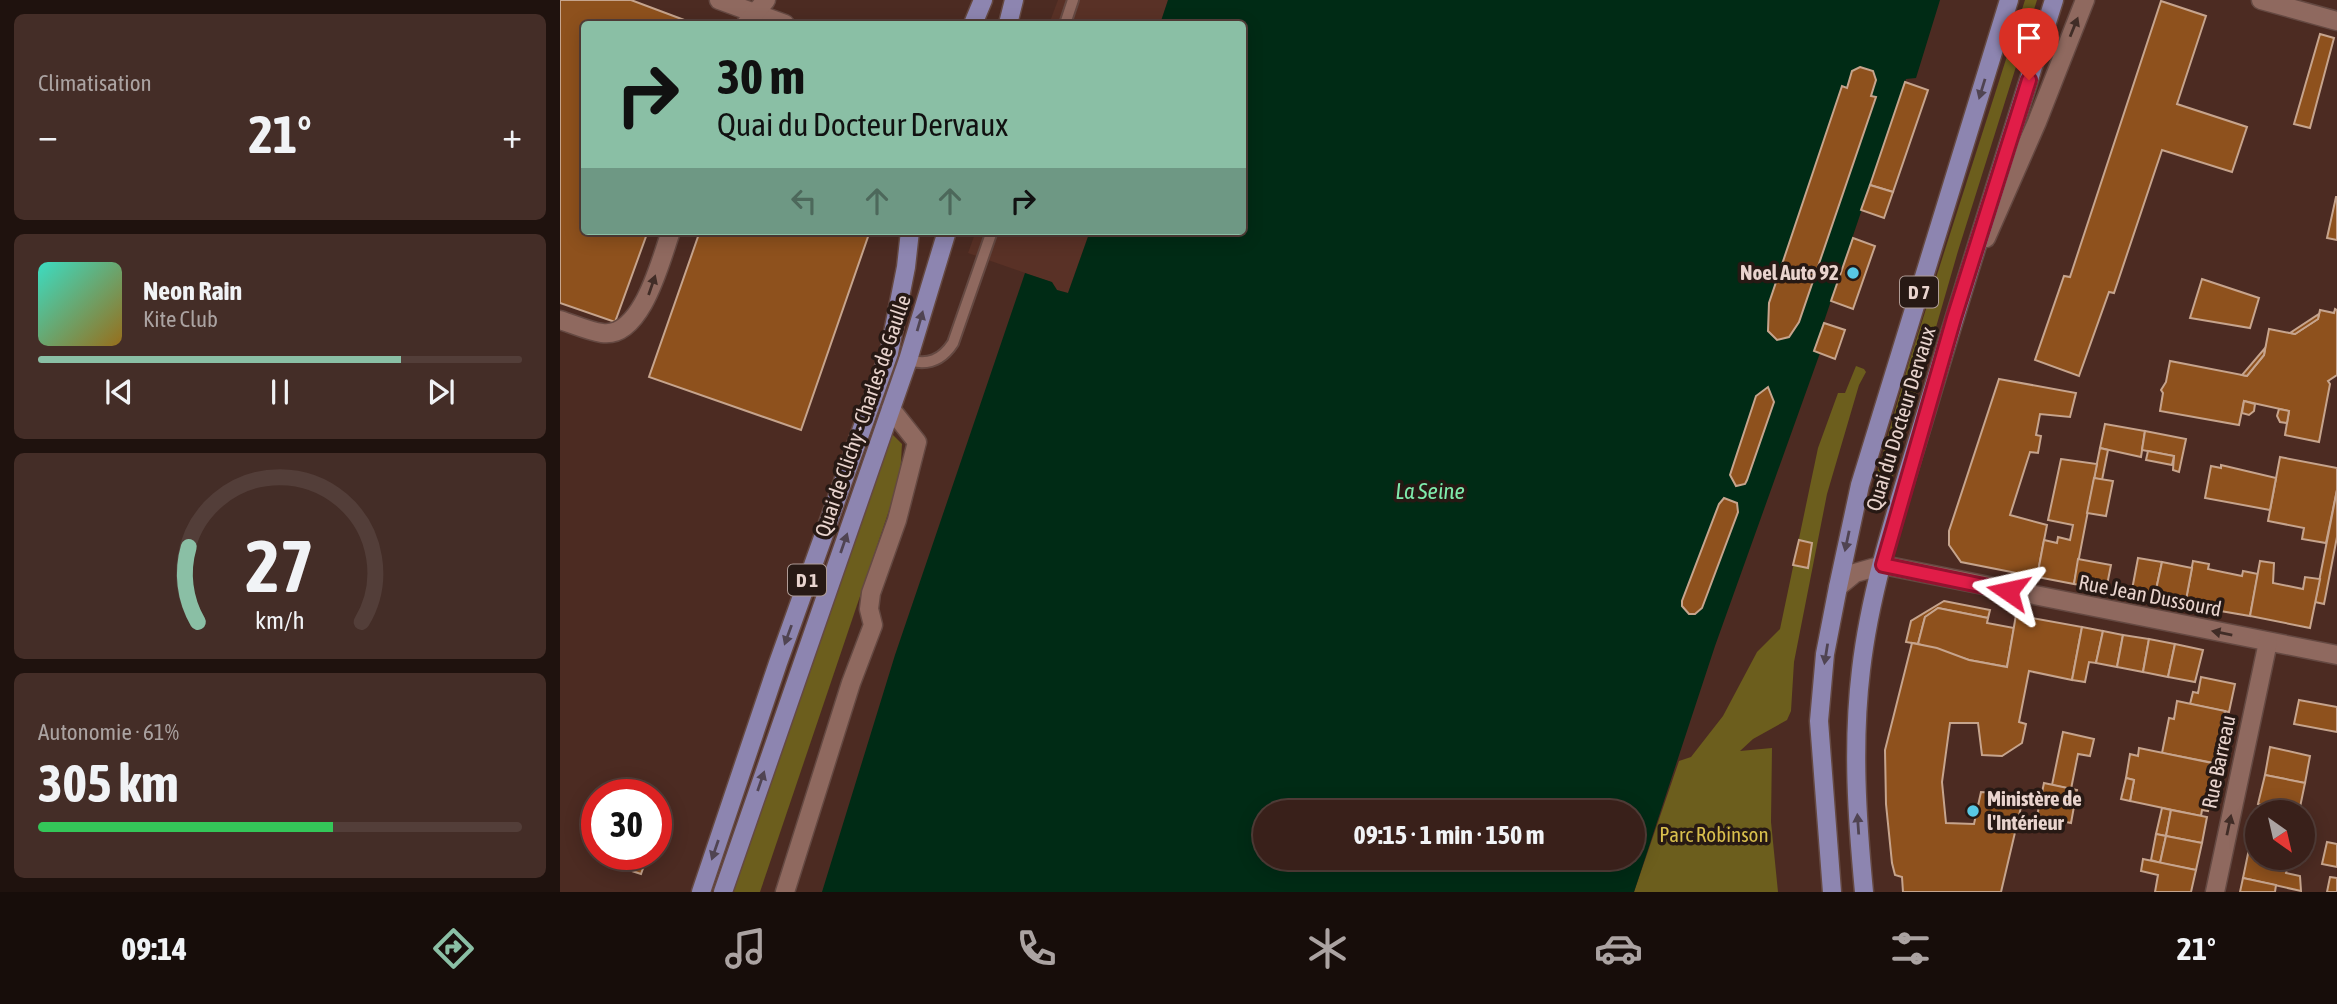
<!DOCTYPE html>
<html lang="fr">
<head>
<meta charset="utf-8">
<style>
	:root { --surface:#39201a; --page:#442d27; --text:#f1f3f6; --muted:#aba3a2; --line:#533e39; --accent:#8abfa5 }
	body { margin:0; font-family:"Asap Condensed",sans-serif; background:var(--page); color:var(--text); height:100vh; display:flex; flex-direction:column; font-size:26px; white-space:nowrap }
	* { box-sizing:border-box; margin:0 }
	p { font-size:23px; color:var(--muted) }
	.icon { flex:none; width:38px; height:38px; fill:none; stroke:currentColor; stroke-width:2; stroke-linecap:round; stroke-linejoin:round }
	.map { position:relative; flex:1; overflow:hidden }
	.panel { display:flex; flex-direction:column; gap:14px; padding:14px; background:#1f120e; width:560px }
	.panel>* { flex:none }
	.guide { position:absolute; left:21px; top:21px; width:665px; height:214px; border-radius:7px; box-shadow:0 4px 18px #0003,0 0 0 2px var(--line); background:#8abfa5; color:#111; overflow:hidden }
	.needle { width:46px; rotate:146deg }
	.fabs { position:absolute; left:1685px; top:800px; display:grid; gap:14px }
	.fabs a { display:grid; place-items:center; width:70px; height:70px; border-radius:50%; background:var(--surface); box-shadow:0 4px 18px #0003,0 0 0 2px var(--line); font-size:35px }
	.speed { position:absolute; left:21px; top:779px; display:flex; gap:14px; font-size:35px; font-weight:700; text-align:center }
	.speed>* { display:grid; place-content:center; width:91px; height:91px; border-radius:50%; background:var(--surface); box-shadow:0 4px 18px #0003,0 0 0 2px var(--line); line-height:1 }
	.speed .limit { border:10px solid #d22; background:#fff; color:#111 }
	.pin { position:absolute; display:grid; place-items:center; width:60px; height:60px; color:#fff; margin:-72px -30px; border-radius:50% 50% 50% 0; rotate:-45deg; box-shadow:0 0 7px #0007 }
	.pin .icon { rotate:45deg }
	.me { position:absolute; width:77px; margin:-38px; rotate:281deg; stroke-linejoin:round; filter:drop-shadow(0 0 5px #0008) }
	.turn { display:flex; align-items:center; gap:24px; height:147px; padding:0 21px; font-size:32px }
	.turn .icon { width:91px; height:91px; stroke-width:2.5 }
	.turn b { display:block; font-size:49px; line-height:60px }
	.lanes { display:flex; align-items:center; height:66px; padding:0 21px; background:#0003; justify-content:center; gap:35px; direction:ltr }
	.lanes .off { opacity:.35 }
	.big { font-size:52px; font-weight:700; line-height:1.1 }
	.panel .card { flex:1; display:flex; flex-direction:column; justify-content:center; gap:10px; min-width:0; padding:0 24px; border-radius:10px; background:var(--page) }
	.panel .dial { align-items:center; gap:0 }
	.dial svg { height:182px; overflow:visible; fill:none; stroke:var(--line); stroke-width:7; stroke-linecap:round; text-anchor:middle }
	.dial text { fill:var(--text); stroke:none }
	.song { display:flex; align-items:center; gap:21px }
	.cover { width:84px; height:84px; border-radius:10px; background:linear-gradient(135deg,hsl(170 70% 55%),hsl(40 70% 35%)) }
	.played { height:7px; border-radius:4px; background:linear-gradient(90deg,var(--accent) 75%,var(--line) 75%) }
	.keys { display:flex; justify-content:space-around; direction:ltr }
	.heat { display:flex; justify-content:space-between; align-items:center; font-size:38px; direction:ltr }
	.charge { height:10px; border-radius:5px; background:linear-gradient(90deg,#34c759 61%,var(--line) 0) }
	.trip { position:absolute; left:693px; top:800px; width:392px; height:70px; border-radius:35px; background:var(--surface); box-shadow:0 4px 18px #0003,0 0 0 2px var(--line); font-weight:700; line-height:70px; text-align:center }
	.dock { display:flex; height:112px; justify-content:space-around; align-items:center; background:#170d0a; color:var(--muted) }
	.dock .icon { width:49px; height:49px }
	.dock .selected { color:var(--accent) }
	.dock b { font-size:32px; color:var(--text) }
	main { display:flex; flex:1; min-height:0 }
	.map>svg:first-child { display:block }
	.built { fill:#593126 }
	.green { fill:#6c5e1d }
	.water { fill:#002b15; fill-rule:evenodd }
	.building { fill:#8e511d; stroke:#c6a48d; stroke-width:2 }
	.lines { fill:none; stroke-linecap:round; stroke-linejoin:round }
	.service-casing { stroke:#654942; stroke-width:14 }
	.minor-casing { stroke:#654942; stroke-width:21 }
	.primary-casing { stroke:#654942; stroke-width:21 }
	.service { stroke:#8f695f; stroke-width:10 }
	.minor { stroke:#8f695f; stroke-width:18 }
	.primary { stroke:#8d85b0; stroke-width:18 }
	.oneway { fill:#412d27 }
	.oneway2 { fill:#504452 }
	.route-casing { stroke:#92132f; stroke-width:18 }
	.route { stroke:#e11d48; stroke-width:12 }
	.poi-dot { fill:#58c8e4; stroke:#271914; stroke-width:2.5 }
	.labels { text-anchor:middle; stroke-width:7; stroke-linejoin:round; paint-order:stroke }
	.shield { fill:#271914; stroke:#af9c96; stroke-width:2 }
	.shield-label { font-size:19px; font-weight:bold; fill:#e9d4ce }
	.poi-label { font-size:21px; font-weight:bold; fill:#e9d4ce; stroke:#271914; text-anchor:end }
	.street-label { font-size:21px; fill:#e9d4ce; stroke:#271914 }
	.park-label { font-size:21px; fill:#d9bf4d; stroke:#271914 }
	.water-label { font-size:23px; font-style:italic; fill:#7febac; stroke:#271914 }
</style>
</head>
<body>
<main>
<section class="panel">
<div class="card"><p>Climatisation</p>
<div class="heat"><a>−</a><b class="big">21°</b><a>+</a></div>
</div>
<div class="card">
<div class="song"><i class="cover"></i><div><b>Neon Rain</b><p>Kite Club</p></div></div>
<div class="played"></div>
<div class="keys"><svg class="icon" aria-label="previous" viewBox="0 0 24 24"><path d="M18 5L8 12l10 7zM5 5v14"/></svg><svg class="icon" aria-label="pause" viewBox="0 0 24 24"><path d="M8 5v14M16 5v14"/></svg><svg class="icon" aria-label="next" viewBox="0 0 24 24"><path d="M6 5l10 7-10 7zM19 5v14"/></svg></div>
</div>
<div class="card dial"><svg viewBox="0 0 100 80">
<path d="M14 69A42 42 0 1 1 86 69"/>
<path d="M14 69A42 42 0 0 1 10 36" stroke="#8abfa5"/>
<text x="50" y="56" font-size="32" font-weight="700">27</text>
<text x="50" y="72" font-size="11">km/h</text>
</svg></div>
<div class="card"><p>Autonomie · 61%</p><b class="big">305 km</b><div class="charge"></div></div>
</section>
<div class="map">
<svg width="1777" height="892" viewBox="0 0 1777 892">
	<rect width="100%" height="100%" fill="#4c2b22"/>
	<g class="built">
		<polygon points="498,0 608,0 600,24 489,24"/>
		<polygon points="416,231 530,231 508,293 497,290 491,282 408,253"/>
	</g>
	<g class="green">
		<polygon points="1465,0 1477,0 1398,251 1329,490 1313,487 1349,362"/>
		<polygon points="1296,366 1304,369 1306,372 1299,385 1267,494 1234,662 1231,711 1227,720 1193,739 1180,751 1212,748 1211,822 1218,892 1074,892 1119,761 1131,757 1163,716 1197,652 1220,629 1258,448 1278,393 1285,393"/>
		<polygon points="332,434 342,444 340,478 200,892 173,892"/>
	</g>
	<path class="water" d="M608,0H1380L1356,78L1346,79L1345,82L1254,351L1260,353L1155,646L1074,892H262L335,655L465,273L492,282L497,290L508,293L530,231H682V24H600ZM705,812H1073V858H705Z"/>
	<g class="building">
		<polygon points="0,0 71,0 135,24 24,24 24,231 88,231 55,322 0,303"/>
		<polygon points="1601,1 1646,16 1617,104 1687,127 1672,172 1602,150 1554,293 1549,292 1519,376 1475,360 1504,276 1510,277"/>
		<polygon points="1760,34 1774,38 1750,128 1734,124"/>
		<polygon points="1300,67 1313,71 1316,80 1311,96 1316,97 1239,322 1229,337 1217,340 1208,331 1209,303 1282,86 1287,88 1292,71"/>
		<polygon points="1345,82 1368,90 1333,192 1310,185"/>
		<polygon points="1310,185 1333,192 1324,218 1301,210"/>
		<polygon points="1776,197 1777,197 1777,240 1767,238"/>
		<polygon points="140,231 310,231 241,430 89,377"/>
		<polygon points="1293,238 1315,246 1293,309 1271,301"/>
		<polygon points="1642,279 1699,298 1690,328 1630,318"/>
		<polygon points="1775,309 1777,310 1777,375 1768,381 1770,384 1759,442 1725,435 1729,411 1684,401 1679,425 1600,411 1603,393 1601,390 1606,382 1610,361 1687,376 1704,355 1709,329 1735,334 1758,319 1760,310 1774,313"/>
		<polygon points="1759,314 1758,319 1735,334 1730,333"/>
		<polygon points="1264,323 1285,330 1275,359 1254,351"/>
		<polygon points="1705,348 1704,355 1687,376 1682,375"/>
		<polygon points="1439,379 1516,393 1510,417 1480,414 1476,435 1481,436 1478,453 1470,452 1450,515 1487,525 1477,577 1401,562 1389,545 1389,531"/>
		<polygon points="1208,387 1214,402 1187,480 1185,484 1176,486 1170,475 1196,396"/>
		<polygon points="1684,401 1695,404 1694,411 1689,415 1682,413"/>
		<polygon points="1719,409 1729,411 1727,423 1720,422 1717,416"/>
		<polygon points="1545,424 1585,431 1581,457 1540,448"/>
		<polygon points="1585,431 1626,439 1619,472 1613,470 1614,456 1582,450"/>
		<polygon points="1540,448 1548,450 1542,480 1534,478"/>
		<polygon points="1588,451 1614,456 1612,465 1586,460"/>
		<polygon points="1720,457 1777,468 1777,490 1766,543 1742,539 1744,528 1708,521"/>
		<polygon points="1501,459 1537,464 1514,584 1477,577 1484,540 1497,543 1498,537 1510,540 1513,525 1488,520"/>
		<polygon points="1661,465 1716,478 1710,510 1645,498 1651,466 1661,468"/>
		<polygon points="1534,478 1553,481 1546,516 1527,513"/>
		<polygon points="1777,490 1777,537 1764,604 1755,602"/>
		<polygon points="1164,498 1177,503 1178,512 1142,608 1135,614 1129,614 1122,606 1122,601 1159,504"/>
		<polygon points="1239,540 1252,543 1248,568 1233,565"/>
		<polygon points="1578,558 1602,562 1594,599 1571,595"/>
		<polygon points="1518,559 1551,565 1546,590 1514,584"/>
		<polygon points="1633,561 1649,564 1648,569 1682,576 1683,571 1698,574 1690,616 1625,605"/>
		<polygon points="1700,561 1714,563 1713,583 1743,589 1745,577 1760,579 1750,628 1690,616"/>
		<polygon points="1602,562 1632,568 1625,605 1594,599"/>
		<polygon points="1384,601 1430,610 1428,618 1378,608 1365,617 1358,644 1346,642 1351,621"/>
		<polygon points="1378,608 1428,618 1427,623 1454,628 1447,667 1409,660 1358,644 1365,617"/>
		<polygon points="1456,615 1522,627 1512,680 1469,671 1459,722 1466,724 1462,743 1442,756 1422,755 1418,723 1390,723 1382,782 1386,823 1414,824 1421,792 1439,793 1461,807 1441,892 1343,892 1342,877 1335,875 1332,863 1326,804 1325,750 1352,643 1377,648 1409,660 1447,667"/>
		<polygon points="1522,627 1543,631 1536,663 1529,662 1525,682 1512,680"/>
		<polygon points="1543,631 1563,635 1557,667 1536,663"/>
		<polygon points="1563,635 1589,639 1583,672 1557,667"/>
		<polygon points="1589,639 1615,644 1608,677 1583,672"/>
		<polygon points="1615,644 1643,650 1635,682 1608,677"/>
		<polygon points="1641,677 1675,684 1669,712 1630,704 1633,692 1638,693"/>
		<polygon points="1739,700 1777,707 1777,732 1734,724"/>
		<polygon points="1617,701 1665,711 1654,763 1602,753 1609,718 1614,719"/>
		<polygon points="1503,732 1534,739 1530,756 1518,754 1511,789 1492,785"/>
		<polygon points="1710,747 1750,756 1745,783 1705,775"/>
		<polygon points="1579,748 1652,763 1650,775 1655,776 1648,811 1642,810 1641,816 1570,801 1574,780 1566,778 1570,754 1578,756"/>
		<polygon points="1705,775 1745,783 1739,812 1723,810 1722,812 1713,812 1714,808 1698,804"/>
		<polygon points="1566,778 1574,780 1570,801 1561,799"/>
		<polygon points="1484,783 1517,790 1511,823 1477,816"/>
		<polygon points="1602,808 1611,810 1606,836 1596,834"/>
		<polygon points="1611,810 1647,817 1642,843 1606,836"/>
		<polygon points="1596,834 1606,836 1600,863 1591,860"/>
		<polygon points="1606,836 1642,843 1636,870 1600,863"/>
		<polygon points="1767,842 1777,844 1777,867 1762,864"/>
		<polygon points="1689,849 1698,851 1698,858 1729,858 1726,873 1740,876 1741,891 1683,878"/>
		<polygon points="77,854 87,857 81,874 72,871"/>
		<polygon points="1583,859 1636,870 1631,892 1595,892 1598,875 1581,871"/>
		<polygon points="1770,877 1777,878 1777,892 1767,892"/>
		<polygon points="1683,878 1716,885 1715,892 1680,892"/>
	</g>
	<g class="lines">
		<g class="service-casing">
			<g id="service">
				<polyline points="505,24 513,0"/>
				<path d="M348,360C368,366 382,360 393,343L432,231"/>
			</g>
		</g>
		<g class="minor-casing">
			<g id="minor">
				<polyline points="159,0 225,24"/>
				<polyline points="1701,0 1777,21"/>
				<polyline points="186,24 206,0"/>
				<polyline points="1426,238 1477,122 1525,0"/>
				<path d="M0,320C13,324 28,331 42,333C82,339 101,259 111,231"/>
				<polyline points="1278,587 1295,573 1323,565 1777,655"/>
				<polyline points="225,892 291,683 313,625 309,609 311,593 337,520 357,442 331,409"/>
				<polyline points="1655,892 1708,642"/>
			</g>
		</g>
		<g class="primary-casing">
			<g id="primary">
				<polyline points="413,24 423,0"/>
				<polyline points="448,24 454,0"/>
				<polyline points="141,892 218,663 329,353 346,267 350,231"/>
				<polyline points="163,892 348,360 387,231"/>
				<polyline points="1272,892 1259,721 1265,654 1278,587 1300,485 1449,0"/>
				<path d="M1304,892C1297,818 1292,745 1301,670C1311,582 1342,494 1367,409C1408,272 1451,136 1494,0"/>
			</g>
		</g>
		<use href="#service" class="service"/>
		<use href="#minor" class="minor"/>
		<use href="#primary" class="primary"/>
	</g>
	<defs><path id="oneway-solid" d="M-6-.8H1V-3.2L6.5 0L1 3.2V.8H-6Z" transform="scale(1.75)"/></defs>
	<g class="oneway">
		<use href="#oneway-solid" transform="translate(1514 27) rotate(-68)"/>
		<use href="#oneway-solid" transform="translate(92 285) rotate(-71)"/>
		<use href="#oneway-solid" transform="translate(1662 633) rotate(-169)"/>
		<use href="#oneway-solid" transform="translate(1669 825) rotate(-78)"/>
	</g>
	<g class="oneway2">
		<use href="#oneway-solid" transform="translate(1422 89) rotate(107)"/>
		<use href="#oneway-solid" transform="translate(360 321) rotate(-74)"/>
		<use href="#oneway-solid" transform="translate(1287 541) rotate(102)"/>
		<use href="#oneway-solid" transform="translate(284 543) rotate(-71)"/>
		<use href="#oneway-solid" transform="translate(228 635) rotate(110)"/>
		<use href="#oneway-solid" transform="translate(1266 654) rotate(99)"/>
		<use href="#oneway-solid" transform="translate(201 781) rotate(-71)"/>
		<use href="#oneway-solid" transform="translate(1298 824) rotate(-94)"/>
		<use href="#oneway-solid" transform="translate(155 850) rotate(109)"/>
	</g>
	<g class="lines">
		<g class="route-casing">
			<polyline id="route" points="1448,591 1323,565 1394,318 1469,80"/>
		</g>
		<use href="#route" class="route"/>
	</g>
	<g class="poi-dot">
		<circle cx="1293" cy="273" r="7"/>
		<circle cx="1413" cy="811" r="7"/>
	</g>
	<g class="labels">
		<g class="shield">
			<rect x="1340" y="276.5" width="38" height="31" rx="5"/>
			<rect x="228" y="564.5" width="38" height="31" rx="5"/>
		</g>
		<g class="shield-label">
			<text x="1359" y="299">D 7</text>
			<text x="247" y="587">D 1</text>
		</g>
		<g class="poi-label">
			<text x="1279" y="280">Noel Auto 92</text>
			<text x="1427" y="806" text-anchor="start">Ministère de<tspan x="1427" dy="24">l'Intérieur</tspan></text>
		</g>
		<g class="street-label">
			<text transform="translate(303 416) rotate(-71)" y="7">Quai de Clichy - Charles de Gaulle</text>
			<text transform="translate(1341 419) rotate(-73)" y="7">Quai du Docteur Dervaux</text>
			<text transform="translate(1590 596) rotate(11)" y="7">Rue Jean Dussourd</text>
			<text transform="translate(1659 762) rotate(-78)" y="7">Rue Barreau</text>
		</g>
		<g class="park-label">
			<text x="1154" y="842">Parc Robinson</text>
		</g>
		<g class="water-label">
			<text x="870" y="499">La Seine</text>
		</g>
	</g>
</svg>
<div class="fabs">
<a><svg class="needle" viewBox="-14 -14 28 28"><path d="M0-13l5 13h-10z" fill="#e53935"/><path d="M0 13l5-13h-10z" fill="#aba3a2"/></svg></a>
</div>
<div class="speed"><div class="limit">30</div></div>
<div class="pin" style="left:1469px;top:80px;background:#d93025"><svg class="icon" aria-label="arrive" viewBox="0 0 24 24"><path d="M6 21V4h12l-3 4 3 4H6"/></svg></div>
<svg class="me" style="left:1448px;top:591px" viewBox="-20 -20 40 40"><path d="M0-17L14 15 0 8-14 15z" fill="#e11d48" stroke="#fff" stroke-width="4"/></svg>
<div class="trip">09:15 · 1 min · 150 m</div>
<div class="guide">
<div class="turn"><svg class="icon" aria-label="right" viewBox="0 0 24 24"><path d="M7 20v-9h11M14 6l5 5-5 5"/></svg><div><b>30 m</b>Quai du Docteur Dervaux</div></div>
<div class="lanes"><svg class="icon off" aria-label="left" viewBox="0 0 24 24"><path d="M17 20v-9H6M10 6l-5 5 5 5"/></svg><svg class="icon off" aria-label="ahead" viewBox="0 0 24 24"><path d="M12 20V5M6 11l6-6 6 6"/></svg><svg class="icon off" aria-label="ahead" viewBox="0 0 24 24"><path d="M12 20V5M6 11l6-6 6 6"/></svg><svg class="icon" aria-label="right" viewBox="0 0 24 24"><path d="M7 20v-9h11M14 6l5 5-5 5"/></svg></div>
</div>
</div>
</main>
<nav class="dock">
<b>09:14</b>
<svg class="icon selected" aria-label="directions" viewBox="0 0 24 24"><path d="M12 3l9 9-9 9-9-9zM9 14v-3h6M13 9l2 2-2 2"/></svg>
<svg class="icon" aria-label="music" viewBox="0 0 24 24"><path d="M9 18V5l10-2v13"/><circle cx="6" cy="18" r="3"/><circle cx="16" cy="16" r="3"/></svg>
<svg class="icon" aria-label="phone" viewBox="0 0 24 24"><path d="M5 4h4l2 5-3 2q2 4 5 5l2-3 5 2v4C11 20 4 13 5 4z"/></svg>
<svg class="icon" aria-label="climate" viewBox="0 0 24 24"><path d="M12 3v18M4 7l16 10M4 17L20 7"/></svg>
<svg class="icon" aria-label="car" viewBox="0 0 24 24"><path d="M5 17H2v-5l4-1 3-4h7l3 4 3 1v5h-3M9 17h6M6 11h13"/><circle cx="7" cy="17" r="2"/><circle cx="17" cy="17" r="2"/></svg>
<svg class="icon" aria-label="filters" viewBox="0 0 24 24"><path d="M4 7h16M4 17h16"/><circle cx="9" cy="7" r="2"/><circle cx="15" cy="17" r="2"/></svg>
<b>21°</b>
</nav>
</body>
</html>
